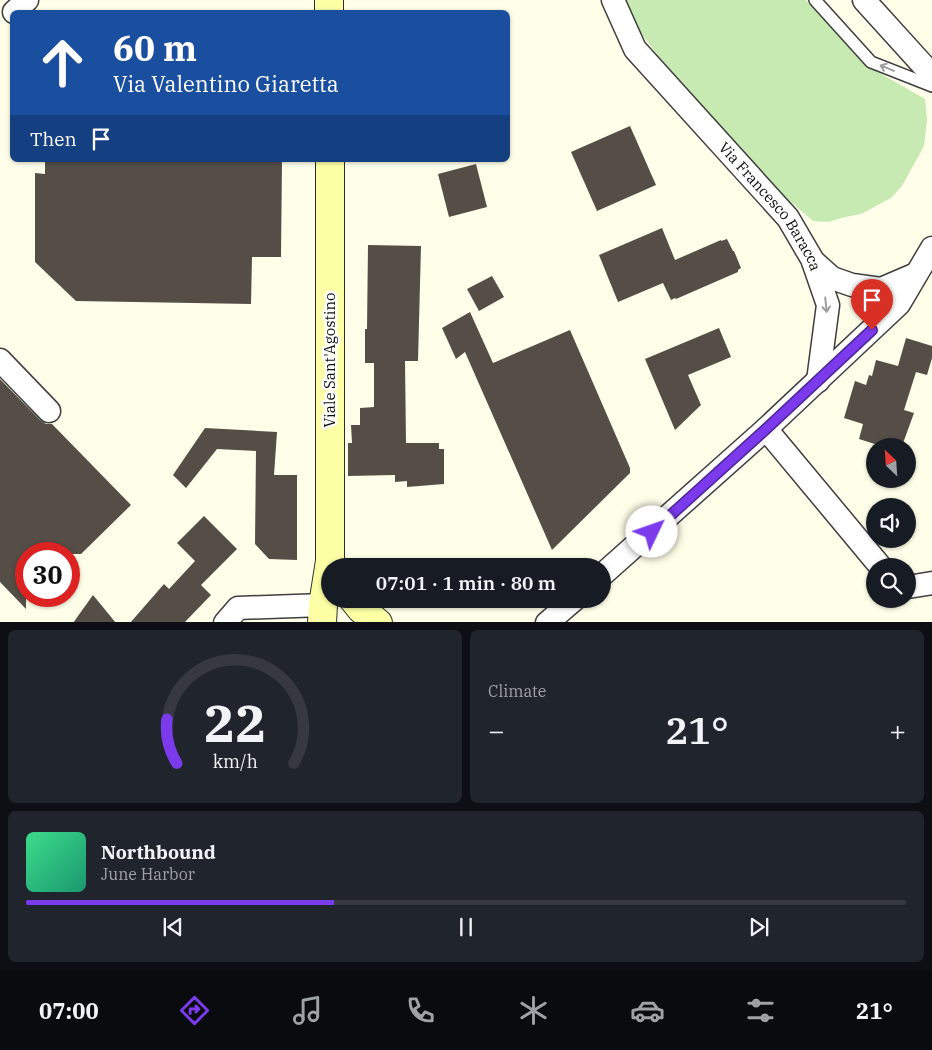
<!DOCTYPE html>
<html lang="en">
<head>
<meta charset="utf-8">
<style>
	:root { --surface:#171b24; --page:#20242c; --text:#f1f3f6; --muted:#9ea1a6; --line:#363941; --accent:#7c3aed }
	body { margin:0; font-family:"IBM Plex Serif",serif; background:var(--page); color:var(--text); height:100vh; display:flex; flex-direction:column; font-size:19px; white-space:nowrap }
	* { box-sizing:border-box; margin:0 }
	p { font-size:16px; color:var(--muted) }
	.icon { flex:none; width:28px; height:28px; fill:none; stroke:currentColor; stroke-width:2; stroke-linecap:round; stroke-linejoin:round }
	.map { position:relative; height:622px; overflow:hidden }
	.drawer { display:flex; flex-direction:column; gap:8px; padding:8px; background:#0d0f14; flex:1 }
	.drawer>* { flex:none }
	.banner { position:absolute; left:10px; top:10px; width:500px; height:152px; border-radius:8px; box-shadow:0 1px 4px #0004; background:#1a4fa0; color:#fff; overflow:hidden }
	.needle { width:32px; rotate:335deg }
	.buttons { position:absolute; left:866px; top:438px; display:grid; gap:10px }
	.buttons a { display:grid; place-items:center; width:50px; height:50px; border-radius:50%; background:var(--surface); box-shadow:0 1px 4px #0004; font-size:25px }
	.speed { position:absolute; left:15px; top:542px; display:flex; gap:10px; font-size:25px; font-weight:700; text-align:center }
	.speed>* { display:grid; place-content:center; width:65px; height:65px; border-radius:50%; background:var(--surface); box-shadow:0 1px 4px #0004; line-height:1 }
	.speed .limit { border:8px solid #d22; background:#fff; color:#111 }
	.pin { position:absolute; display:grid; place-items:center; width:42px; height:42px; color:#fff; margin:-51px -21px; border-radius:50% 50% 50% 0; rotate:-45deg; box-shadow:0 0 5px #0007 }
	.pin .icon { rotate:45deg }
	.me { position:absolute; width:55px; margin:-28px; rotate:48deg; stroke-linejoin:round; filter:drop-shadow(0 0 4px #0008) }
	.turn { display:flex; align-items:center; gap:18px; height:105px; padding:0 20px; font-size:22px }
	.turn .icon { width:65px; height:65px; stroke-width:2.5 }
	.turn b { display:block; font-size:35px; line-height:42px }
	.then { display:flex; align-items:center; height:48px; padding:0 20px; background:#0003; gap:10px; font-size:19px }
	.big { font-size:38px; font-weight:600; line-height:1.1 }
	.drawer .widget { flex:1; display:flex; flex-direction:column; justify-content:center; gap:8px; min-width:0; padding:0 18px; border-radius:8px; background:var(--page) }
	.drawer .dial { align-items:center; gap:0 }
	.dial svg { height:130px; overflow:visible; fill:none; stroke:var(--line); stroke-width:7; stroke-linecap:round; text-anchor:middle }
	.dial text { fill:var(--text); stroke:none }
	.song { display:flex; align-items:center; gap:15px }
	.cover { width:60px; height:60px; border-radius:8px; background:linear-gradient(135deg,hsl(150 70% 55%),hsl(160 70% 35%)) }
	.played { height:5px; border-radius:2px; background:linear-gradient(90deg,var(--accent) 35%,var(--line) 35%) }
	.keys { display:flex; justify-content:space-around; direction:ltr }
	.heat { display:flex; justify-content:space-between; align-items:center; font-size:28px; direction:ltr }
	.drawer .tiles { flex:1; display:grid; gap:8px; grid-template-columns:1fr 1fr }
	.widget:last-child { grid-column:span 2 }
	.trip { position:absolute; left:321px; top:558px; width:290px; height:50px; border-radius:25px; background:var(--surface); box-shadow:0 1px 4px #0004; font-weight:600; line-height:50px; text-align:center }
	.tabs { display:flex; height:80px; justify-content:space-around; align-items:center; background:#090b0e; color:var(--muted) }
	.tabs .icon { width:35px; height:35px }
	.tabs .current { color:var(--accent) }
	.tabs b { font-size:22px; color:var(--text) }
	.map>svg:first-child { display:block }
	.green { fill:#c7eab2 }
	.building { fill:#544e47 }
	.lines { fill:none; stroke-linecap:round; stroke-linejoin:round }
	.lane-casing { stroke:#3e3e3e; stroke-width:14 }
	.street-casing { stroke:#3e3e3e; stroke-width:25 }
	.secondary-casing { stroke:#2d2d2d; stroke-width:30 }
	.lane { stroke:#fff; stroke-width:11 }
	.street { stroke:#fff; stroke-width:22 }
	.secondary { stroke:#fcffa3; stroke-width:28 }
	.oneway { stroke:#9d9d9d }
	.route-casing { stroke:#51269a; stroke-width:12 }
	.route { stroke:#7c3aed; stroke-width:9 }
	.labels { text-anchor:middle; stroke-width:5; stroke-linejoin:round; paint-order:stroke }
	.street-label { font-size:15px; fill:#0b0b0b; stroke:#fff }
</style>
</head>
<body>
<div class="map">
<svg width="932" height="623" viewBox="0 0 932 623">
	<rect width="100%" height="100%" fill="#fffee8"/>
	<polygon class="green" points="625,0 806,0 864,64 925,99 927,120 924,146 902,186 891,198 861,214 845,217 828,222 813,221 780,193 672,74 640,32"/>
	<g class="building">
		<polygon points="630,126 656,185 597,211 571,152"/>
		<polygon points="45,160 282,160 281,257 252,257 251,304 76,301 35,262 35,173 45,174"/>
		<polygon points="476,164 487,207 449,217 438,174"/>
		<polygon points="662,228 675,260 721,240 721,241 727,239 733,251 734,251 741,268 738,270 738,272 676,299 675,298 671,300 663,283 618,302 599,255"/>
		<polygon points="368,245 421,246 418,361 405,361 406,443 439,443 439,449 444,449 444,484 407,487 407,481 395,482 395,475 348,476 348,443 352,443 351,425 360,425 360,408 374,407 374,363 365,363 365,329 367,329"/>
		<polygon points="492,276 504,297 479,311 467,289"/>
		<polygon points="470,312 493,363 570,330 630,468 630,473 552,550 465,352 456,359 442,328"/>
		<polygon points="719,328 731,357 688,375 701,405 675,430 645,359"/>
		<polygon points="906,338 932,346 932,358 927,375 916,372 904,410 914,413 902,446 881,446 859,439 863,424 844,418 855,381 866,385 869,375 872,376 876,360 898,366"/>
		<polygon points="0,379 40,420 46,424 52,424 131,505 81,554 26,554 26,609 0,582"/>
		<polygon points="205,428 277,432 274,475 297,475 297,560 269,559 255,544 256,451 217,449 186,488 173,475"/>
		<polygon points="204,516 237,549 201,585 211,595 184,623 130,623 164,584 169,589 195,561 177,543"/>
		<polygon points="93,595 116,623 73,623"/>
	</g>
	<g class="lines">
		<g class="lane-casing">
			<polyline id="lane" points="815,0 871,62 932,86"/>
		</g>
		<g class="street-casing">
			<g id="street">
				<path id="s1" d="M613,0L635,49L788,218L812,259L828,305L818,381"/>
				<polyline points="864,0 932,75"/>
				<polyline points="14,12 27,0"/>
				<polyline points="813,261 832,278 852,285 881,289 916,274"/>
				<polyline points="0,360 49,411"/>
				<polyline points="766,429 880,566"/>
				<polyline points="602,575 766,429 899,304 932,248"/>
				<polyline points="908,587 932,583"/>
				<polyline points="225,623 238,608 323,605"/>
				<polyline points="547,623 575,599"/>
			</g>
		</g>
		<g class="secondary-casing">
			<g id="secondary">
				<polyline points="329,0 329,12"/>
				<polyline points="353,599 361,609 378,623"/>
				<polyline points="322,623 323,605 330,561 330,160"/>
			</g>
		</g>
		<use href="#lane" class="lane"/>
		<use href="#street" class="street"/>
		<use href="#secondary" class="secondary"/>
	</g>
	<defs><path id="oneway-shaft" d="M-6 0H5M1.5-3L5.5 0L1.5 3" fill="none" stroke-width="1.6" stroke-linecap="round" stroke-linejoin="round" transform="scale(1.25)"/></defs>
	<g class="oneway">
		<use href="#oneway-shaft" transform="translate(887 68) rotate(-158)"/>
		<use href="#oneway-shaft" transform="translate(826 305) rotate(84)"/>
	</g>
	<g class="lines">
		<g class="route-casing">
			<polyline id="route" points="652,532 766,429 872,330"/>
		</g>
		<use href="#route" class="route"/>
	</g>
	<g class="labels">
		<g class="street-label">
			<text dy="5" stroke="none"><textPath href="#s1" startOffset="262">Via Francesco Baracca</textPath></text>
			<text transform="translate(330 360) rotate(-90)" y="5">Viale Sant'Agostino</text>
		</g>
	</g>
</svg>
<div class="buttons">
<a><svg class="needle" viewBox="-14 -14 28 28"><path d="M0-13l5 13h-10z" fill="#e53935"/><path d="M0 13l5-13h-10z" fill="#9ea1a6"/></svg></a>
<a><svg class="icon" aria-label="sound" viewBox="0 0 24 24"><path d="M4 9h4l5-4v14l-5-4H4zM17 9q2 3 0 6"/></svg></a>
<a><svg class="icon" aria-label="search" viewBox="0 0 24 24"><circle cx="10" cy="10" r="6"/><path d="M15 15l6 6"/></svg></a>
</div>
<div class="speed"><div class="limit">30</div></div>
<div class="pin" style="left:872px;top:330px;background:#d93025"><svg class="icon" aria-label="arrive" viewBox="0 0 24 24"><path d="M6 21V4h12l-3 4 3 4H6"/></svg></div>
<svg class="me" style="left:652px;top:532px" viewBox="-20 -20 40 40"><circle r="19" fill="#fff"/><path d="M0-13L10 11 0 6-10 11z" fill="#7c3aed"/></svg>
<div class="trip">07:01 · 1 min · 80 m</div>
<div class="banner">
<div class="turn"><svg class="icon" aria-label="ahead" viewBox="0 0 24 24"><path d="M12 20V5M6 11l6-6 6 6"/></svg><div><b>60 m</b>Via Valentino Giaretta</div></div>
<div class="then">Then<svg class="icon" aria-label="arrive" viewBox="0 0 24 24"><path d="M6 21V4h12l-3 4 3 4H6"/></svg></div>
</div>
</div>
<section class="drawer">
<div class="tiles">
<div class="widget dial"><svg viewBox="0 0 100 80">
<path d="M14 69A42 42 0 1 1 86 69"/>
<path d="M14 69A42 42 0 0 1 8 42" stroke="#7c3aed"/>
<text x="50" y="56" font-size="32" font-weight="700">22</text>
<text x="50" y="72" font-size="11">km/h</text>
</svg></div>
<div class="widget"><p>Climate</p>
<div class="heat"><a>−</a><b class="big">21°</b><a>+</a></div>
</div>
<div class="widget">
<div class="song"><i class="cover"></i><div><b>Northbound</b><p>June Harbor</p></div></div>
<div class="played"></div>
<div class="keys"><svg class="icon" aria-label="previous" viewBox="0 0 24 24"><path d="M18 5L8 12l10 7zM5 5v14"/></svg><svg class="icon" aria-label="pause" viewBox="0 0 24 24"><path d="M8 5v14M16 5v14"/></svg><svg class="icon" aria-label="next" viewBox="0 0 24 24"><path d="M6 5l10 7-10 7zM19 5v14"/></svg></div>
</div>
</div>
</section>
<nav class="tabs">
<b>07:00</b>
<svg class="icon current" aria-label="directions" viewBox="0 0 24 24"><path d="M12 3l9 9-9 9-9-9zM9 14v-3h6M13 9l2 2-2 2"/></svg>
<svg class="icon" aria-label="music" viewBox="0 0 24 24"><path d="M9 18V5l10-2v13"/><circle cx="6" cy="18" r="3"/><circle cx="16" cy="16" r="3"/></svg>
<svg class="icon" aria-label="phone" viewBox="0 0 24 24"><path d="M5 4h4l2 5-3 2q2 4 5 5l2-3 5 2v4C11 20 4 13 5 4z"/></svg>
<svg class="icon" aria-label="climate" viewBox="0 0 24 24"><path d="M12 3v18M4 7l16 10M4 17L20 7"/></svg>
<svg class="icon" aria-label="car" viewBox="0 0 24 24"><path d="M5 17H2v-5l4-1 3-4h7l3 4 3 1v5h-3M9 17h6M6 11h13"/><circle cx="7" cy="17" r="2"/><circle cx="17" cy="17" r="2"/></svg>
<svg class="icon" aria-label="filters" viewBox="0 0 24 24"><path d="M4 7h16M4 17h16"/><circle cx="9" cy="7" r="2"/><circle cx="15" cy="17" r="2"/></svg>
<b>21°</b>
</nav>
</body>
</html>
